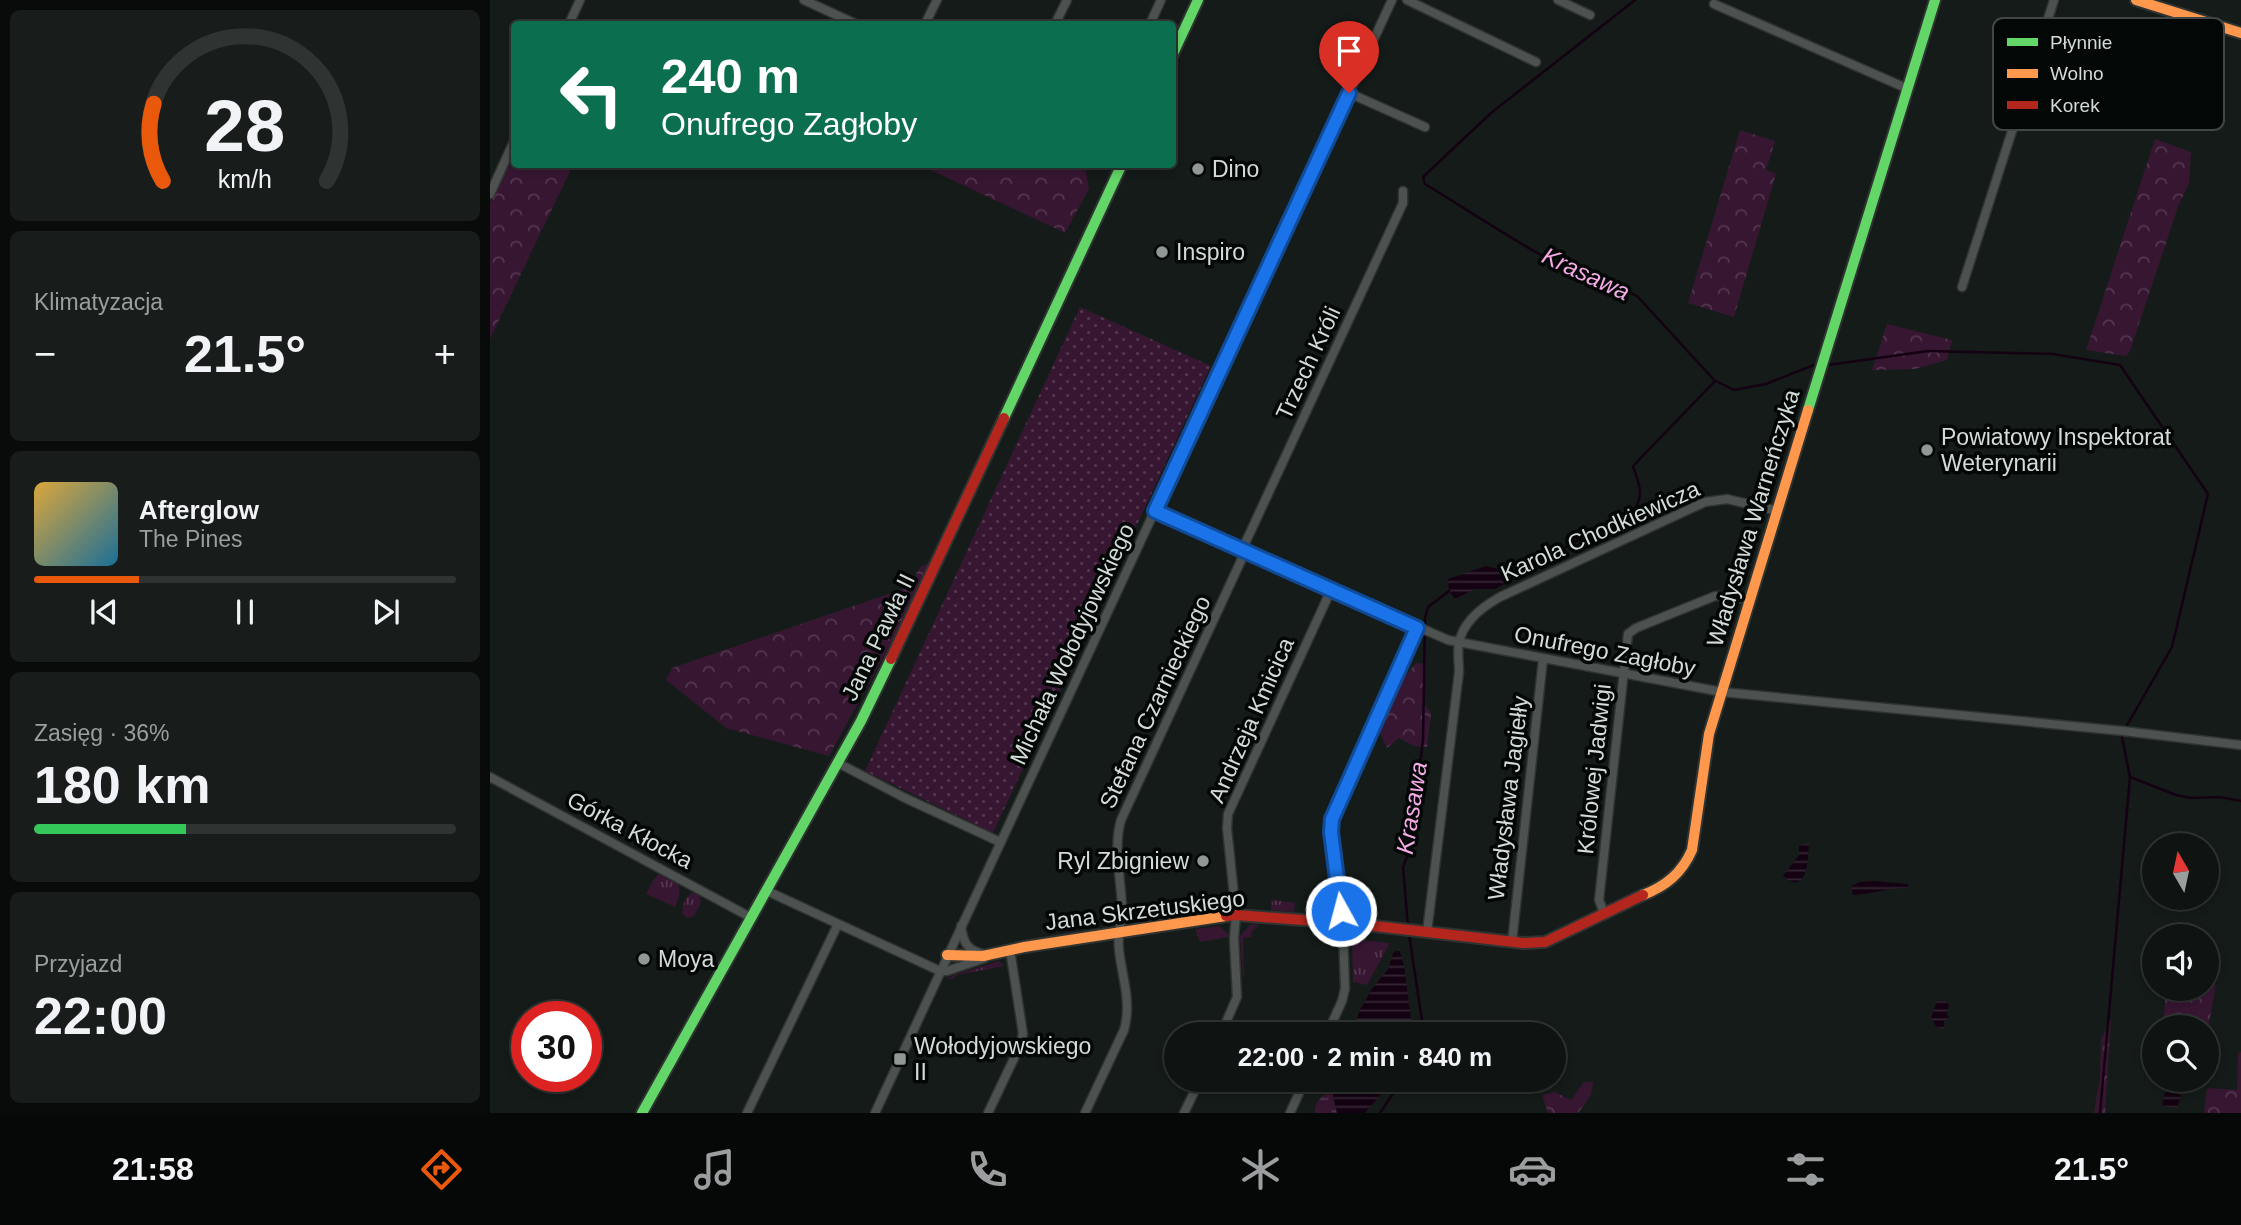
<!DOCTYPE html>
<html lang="pl">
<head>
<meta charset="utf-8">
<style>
	:root { --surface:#0f1412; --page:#181d1b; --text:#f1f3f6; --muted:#9b9e9f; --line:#2f3332; --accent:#ea580c }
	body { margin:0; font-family:Helvetica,sans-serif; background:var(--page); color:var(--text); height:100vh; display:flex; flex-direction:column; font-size:26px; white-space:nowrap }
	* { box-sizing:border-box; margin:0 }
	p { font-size:23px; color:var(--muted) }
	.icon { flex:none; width:38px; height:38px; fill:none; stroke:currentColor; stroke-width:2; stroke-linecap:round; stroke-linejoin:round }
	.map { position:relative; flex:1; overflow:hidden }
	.drawer { display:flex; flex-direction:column; gap:10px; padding:10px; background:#080b0a; width:490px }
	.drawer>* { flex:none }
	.banner { position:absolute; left:21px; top:21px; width:665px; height:147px; border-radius:7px; box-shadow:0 4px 10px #0003,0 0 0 2px var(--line); background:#0b6e4f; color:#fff; overflow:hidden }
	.needle { width:46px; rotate:351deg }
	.fabs { position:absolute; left:1652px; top:833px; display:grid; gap:14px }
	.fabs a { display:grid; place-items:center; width:77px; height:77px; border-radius:50%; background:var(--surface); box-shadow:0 4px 10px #0003,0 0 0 2px var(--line); font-size:35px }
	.speed { position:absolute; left:21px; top:1001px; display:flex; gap:14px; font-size:35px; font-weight:700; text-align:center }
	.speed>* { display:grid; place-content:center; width:91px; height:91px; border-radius:50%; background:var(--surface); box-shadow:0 4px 10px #0003,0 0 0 2px var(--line); line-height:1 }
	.speed .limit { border:10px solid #d22; background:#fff; color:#111 }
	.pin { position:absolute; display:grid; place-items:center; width:60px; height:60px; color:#fff; margin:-72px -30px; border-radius:50% 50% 50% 0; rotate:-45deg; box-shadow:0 0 7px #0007 }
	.pin .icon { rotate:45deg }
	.me { position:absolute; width:77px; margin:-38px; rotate:353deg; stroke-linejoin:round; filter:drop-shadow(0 0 5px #0008) }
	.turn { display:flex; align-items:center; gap:24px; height:147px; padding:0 35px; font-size:32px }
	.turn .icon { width:91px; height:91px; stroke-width:2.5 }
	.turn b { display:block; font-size:49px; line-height:60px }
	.big { font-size:52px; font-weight:800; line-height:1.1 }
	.drawer .card { flex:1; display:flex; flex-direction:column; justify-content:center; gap:10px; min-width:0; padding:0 24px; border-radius:10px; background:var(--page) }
	.drawer .dial { align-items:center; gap:0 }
	.dial svg { height:182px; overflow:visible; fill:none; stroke:var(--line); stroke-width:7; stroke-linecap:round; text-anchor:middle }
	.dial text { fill:var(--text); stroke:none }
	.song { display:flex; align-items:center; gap:21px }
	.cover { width:84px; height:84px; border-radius:10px; background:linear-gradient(135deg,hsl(40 70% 55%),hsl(200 70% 35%)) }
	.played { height:7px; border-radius:4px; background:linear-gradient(90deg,var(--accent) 25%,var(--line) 25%) }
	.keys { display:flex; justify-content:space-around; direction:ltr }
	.heat { display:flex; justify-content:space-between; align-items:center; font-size:38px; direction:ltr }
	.charge { height:10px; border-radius:5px; background:linear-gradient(90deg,#34c759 36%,var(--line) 0) }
	.trip { position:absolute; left:674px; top:1022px; width:402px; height:70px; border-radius:35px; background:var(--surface); box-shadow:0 4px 10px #0003,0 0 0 2px var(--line); font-weight:800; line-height:70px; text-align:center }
	.menu { display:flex; height:112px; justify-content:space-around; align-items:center; background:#060807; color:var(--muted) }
	.menu .icon { width:49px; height:49px }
	.menu .on { color:var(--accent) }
	.menu b { font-size:32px; color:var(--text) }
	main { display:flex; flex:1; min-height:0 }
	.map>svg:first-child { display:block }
	.grass { fill:url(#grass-tufts) }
	.forest { fill:url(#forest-crowns) }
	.wetland { fill:url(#wetland-marsh) }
	.garden { fill:url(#garden-dots) }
	.water { fill:url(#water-rules) }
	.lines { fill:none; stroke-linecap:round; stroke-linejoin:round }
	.stream { stroke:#140212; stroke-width:2.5 }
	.street-casing { stroke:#2f3432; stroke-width:11 }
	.fast-casing { stroke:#2f3432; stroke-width:14 }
	.slow-casing { stroke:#2f3432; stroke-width:14 }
	.jam-casing { stroke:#2f3432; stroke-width:14 }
	.street { stroke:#4d5250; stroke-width:8 }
	.fast { stroke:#63d668; stroke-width:10 }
	.slow { stroke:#ff974d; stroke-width:10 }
	.jam { stroke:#b3261e; stroke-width:10 }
	.route-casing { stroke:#114b97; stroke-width:18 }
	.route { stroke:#1a73e8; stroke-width:12 }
	.poi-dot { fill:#909895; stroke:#030705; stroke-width:2.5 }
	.labels { text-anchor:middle; stroke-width:7; stroke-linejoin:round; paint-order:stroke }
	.poi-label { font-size:23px; fill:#d3dcd8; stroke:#030705; text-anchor:start }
	.street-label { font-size:23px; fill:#d3dcd8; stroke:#030705 }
	.water-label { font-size:24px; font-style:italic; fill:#f5aae7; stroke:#030705 }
	.key { fill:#030705; stroke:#414744; stroke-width:2 }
	.key-label { font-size:19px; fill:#d3dcd8 }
</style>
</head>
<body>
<main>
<section class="drawer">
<div class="card dial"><svg viewBox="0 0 100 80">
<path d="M14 69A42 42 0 1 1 86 69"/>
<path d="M14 69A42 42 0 0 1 10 35" stroke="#ea580c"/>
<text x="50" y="56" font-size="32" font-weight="700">28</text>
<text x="50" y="72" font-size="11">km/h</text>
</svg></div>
<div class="card"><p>Klimatyzacja</p>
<div class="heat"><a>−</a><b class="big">21.5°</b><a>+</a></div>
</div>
<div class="card">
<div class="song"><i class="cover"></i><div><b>Afterglow</b><p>The Pines</p></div></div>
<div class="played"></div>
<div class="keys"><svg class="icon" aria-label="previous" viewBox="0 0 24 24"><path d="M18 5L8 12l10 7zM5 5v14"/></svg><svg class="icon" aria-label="pause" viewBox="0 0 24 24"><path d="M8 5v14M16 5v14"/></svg><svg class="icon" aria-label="next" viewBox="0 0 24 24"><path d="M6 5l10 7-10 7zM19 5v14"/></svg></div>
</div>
<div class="card"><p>Zasięg · 36%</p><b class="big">180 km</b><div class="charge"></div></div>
<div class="card"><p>Przyjazd</p><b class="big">22:00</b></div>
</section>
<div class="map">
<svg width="1751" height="1113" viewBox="0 0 1751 1113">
	<defs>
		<pattern id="grass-tufts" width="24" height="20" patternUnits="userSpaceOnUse" patternTransform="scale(1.75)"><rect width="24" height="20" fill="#371632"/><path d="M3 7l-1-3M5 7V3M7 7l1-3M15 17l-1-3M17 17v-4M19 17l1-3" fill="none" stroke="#53374f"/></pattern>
		<pattern id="forest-crowns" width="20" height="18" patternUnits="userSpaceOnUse" patternTransform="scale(1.75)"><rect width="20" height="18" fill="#371632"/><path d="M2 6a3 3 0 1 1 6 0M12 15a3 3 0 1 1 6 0" fill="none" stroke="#53374f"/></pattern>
		<pattern id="wetland-marsh" width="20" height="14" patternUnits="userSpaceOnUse" patternTransform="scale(1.75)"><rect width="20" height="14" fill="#371632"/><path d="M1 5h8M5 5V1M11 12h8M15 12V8" fill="none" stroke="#53374f"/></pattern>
		<pattern id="garden-dots" width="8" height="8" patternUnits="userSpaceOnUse" patternTransform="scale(1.75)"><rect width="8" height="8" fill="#371632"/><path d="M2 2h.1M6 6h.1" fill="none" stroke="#53374f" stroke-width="1.8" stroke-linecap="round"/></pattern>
		<pattern id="water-rules" width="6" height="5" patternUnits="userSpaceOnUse" patternTransform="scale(1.75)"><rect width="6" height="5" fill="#140212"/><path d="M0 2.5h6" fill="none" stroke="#352634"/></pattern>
	</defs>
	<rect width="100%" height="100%" fill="#141b18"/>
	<g class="grass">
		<path d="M169,874C192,880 193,887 185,907L156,894L164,879Z"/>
		<path d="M205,892L209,894L211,902L204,916L198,918L193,915C191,906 196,894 205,892Z"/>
		<polygon points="782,900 805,903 804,912 781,910"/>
		<polygon points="761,924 769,925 761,932 761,937 753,938 754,977 753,977 750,936"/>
		<polygon points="729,926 738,934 738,937 710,942 705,929"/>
		<polygon points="862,939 900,943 877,985 863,982"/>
		<polygon points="509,961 514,966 467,975 463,979 457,979 464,975"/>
	</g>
	<g class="forest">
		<polygon points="1250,130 1285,141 1276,170 1286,174 1244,317 1198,303"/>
		<polygon points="1665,139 1701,152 1699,183 1688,207 1640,351 1636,356 1596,350"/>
		<polygon points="24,151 24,164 83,165 0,339 0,203"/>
		<polygon points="430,165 595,165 599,189 575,233"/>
		<polygon points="1397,324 1462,340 1457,360 1425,369 1382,370"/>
		<polygon points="443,561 424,601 339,756 236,728 176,680 182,668 419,587 430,567"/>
		<polygon points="926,663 935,664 934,704 941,713 937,747 924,746 909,738 897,748 890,733 914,677"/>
		<polygon points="1717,984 1726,985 1717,1034 1717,1027 1673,1027 1676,989 1717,989"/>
		<polygon points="1621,1019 1615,1113 1604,1113 1610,1077 1611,1039"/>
		<polygon points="1751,1052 1751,1113 1714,1113 1717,1088 1747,1090 1748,1053"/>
		<path d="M1094,1082H1103C1103,1095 1096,1103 1088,1113H1058L1052,1095L1065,1092L1081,1100Z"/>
	</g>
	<path class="wetland" d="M843,1089V1096L847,1113H825C824,1100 834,1096 843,1089Z"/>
	<polygon class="garden" points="590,307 721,366 503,833 375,771"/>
	<g class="water">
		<polygon points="996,566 1017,571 1028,577 1005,589 985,589 965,599 959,591 958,579"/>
		<path d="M1319,844C1318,860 1317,897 1293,876L1309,855V845Z"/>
		<path d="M1383,881L1418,884V888C1399,887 1382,894 1363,895L1361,886L1370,882Z"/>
		<polygon points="909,949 914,966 923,1034 861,1034 869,1012 881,990 898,969 903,953"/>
		<polygon points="1454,1000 1459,1005 1457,1014 1459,1018 1454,1021 1454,1030 1446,1026 1441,1018 1447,1001"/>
		<polygon points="870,1080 900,1080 892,1093 875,1113 847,1113 843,1096 843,1089 863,1088"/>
		<polygon points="1682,1088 1688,1091 1691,1096 1687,1108 1672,1106 1674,1094"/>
	</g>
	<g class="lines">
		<g class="stream">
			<polyline points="1338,365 1438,351 1563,354 1630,365 1718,494 1682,647 1636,727"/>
			<polyline points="1226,381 1244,390 1276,384 1324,365"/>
			<path d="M1027,575L1146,507C1154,493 1148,481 1143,466L1225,381L1148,297C1122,281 1091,276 1064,262C1020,239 978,210 935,184L933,177L1001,113L1145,0"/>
			<polyline points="1632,737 1640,777 1686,795 1701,798 1730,797 1751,801"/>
			<polyline points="918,927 913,867 919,852 933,740 935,618 938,607 959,591"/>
			<polyline points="919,934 934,1034"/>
			<polyline points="890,1113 912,1080"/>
			<polyline points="1610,1113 1640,777"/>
		</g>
		<g class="street-casing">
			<g id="street">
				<polyline points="314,0 366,24"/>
				<polyline points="917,0 1046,62"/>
				<polyline points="1068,0 1100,15"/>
				<polyline points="1224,4 1416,88"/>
				<polyline points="79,24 90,0"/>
				<polyline points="435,24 447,0"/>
				<polyline points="565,24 577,0"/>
				<polyline points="660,24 671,0"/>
				<polyline points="859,93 935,127"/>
				<polyline points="0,194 24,141"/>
				<polyline points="1472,287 1564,0"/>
				<polyline points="665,511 958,640 1232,692 1633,731 1751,745"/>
				<polyline points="752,550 913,203 913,191"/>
				<polyline points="348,763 413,797 510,842"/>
				<polyline points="0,777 262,918"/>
				<polyline points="277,891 450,971 457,971 495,958"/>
				<polyline points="1114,913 1109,900 1138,634 1146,628 1225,596 1238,596 1260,600"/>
				<path d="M471,926C473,942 477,950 493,954"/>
				<path d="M937,932L969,672C969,662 967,652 969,643C973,621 992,607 1010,597L1215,502L1237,499L1288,511"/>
				<polyline points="1022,942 1053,659"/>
				<polyline points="731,1034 747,997 744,938 746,915 737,828 738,814 841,590"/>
				<polyline points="837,1034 852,1001 855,989 853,929 841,832 842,819 927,628"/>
				<polyline points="257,1113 348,924"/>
				<polyline points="385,1113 902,0"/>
				<polyline points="498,1113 528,1050 533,1034 520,950"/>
				<path d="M595,1113L634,1030C642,1002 632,977 629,950C627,935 632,921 632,907C631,879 623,847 631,820L755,552"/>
				<polyline points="694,1113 710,1080"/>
				<polyline points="800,1113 815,1080"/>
			</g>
		</g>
		<g class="fast-casing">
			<g id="fast">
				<polyline points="682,56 708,0"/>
				<polyline points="1318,410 1445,0"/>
				<polyline points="514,418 632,164"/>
				<polyline points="152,1113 371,721 401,659"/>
			</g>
		</g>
		<g class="slow-casing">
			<g id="slow">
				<polyline points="1646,0 1751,33"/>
				<path d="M1153,895C1176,886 1192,873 1202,850L1219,734L1318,410"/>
				<polyline points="457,955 493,956 534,947 736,916"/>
			</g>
		</g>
		<g class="jam-casing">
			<g id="jam">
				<polyline points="401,659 514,418"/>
				<polyline points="736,916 746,915 867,924 1033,943 1055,942 1153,895"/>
			</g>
		</g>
		<use href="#street" class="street"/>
		<use href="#fast" class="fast"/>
		<use href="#slow" class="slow"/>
		<use href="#jam" class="jam"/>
	</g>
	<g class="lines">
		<g class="route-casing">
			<polyline id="route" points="851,911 841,832 842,819 927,628 665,511 859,93"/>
		</g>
		<use href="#route" class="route"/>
	</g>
	<g class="poi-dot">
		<circle cx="708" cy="169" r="7"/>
		<circle cx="672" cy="252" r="7"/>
		<circle cx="1437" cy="450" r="7"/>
		<circle cx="713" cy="861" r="7"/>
		<circle cx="154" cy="959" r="7"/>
		<rect x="403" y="1052" width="14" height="14" rx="3.5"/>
	</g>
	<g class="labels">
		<g class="poi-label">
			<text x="722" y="177">Dino</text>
			<text x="686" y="260">Inspiro</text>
			<text x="1451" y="445">Powiatowy Inspektorat<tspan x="1451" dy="26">Weterynarii</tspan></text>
			<text x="699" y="869" text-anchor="end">Ryl Zbigniew</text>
			<text x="168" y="967">Moya</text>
			<text x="424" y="1054">Wołodyjowskiego<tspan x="424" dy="26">II</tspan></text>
		</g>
		<g class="street-label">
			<text transform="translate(818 363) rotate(-65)" y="8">Trzech Króli</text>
			<text transform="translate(1263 518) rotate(-73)" y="8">Władysława Warneńczyka</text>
			<text transform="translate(1110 531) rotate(-24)" y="8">Karola Chodkiewicza</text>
			<text transform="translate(388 637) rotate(-64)" y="8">Jana Pawła II</text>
			<text transform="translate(582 644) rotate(-65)" y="8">Michała Wołodyjowskiego</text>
			<text transform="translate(1115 651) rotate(11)" y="8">Onufrego Zagłoby</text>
			<text transform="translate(665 702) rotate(-65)" y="8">Stefana Czarnieckiego</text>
			<text transform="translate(761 720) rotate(-66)" y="8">Andrzeja Kmicica</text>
			<text transform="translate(1104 769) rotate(-84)" y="8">Królowej Jadwigi</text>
			<text transform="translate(1018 798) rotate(-83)" y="8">Władysława Jagiełły</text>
			<text transform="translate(140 830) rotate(28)" y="8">Górka Kłocka</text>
			<text transform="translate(655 910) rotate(-7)" y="8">Jana Skrzetuskiego</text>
		</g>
		<g class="water-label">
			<text transform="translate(1096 274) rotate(25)" y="8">Krasawa</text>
			<text transform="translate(922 808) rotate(-81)" y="8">Krasawa</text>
		</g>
	</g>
	<rect x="1503" y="18" width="231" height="112" rx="10" class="key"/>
	<rect x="1517" y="38" width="31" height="8" fill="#63d668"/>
	<rect x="1517" y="69" width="31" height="9" fill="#ff974d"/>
	<rect x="1517" y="101" width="31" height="8" fill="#b3261e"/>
	<g class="key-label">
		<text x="1560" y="49">Płynnie</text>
		<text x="1560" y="80">Wolno</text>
		<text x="1560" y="112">Korek</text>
	</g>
</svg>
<div class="fabs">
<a><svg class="needle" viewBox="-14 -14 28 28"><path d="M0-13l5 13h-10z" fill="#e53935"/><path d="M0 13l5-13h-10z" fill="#9b9e9f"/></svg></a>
<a><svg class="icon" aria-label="sound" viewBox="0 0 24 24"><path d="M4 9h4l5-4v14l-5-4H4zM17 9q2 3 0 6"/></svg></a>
<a><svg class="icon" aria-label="search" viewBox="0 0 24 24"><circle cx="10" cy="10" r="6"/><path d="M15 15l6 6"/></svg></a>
</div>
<div class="speed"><div class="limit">30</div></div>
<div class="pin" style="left:859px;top:93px;background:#d93025"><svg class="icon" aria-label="arrive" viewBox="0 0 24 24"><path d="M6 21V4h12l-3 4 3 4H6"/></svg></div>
<svg class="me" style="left:851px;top:911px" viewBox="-20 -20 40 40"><circle r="17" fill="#1a73e8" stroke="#fff" stroke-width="3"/><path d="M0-11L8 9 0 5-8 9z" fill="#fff"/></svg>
<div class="trip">22:00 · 2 min · 840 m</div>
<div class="banner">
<div class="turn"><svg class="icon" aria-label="left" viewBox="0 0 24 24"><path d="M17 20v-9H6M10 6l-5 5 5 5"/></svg><div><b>240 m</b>Onufrego Zagłoby</div></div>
</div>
</div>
</main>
<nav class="menu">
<b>21:58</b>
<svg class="icon on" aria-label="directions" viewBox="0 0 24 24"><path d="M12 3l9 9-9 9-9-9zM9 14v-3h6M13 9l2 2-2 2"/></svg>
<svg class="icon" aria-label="music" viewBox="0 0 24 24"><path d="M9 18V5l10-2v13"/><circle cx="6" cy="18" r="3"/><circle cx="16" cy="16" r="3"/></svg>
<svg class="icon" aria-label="phone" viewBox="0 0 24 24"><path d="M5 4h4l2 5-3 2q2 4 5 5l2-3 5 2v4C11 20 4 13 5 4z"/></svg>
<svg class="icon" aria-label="climate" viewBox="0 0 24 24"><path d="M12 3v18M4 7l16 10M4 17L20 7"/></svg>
<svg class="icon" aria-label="car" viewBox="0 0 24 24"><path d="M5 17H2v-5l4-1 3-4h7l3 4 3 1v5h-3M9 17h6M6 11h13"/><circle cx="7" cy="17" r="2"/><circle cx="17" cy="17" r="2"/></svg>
<svg class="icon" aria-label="filters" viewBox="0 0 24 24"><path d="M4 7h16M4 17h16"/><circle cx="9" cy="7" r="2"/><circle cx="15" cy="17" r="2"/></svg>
<b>21.5°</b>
</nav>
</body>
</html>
